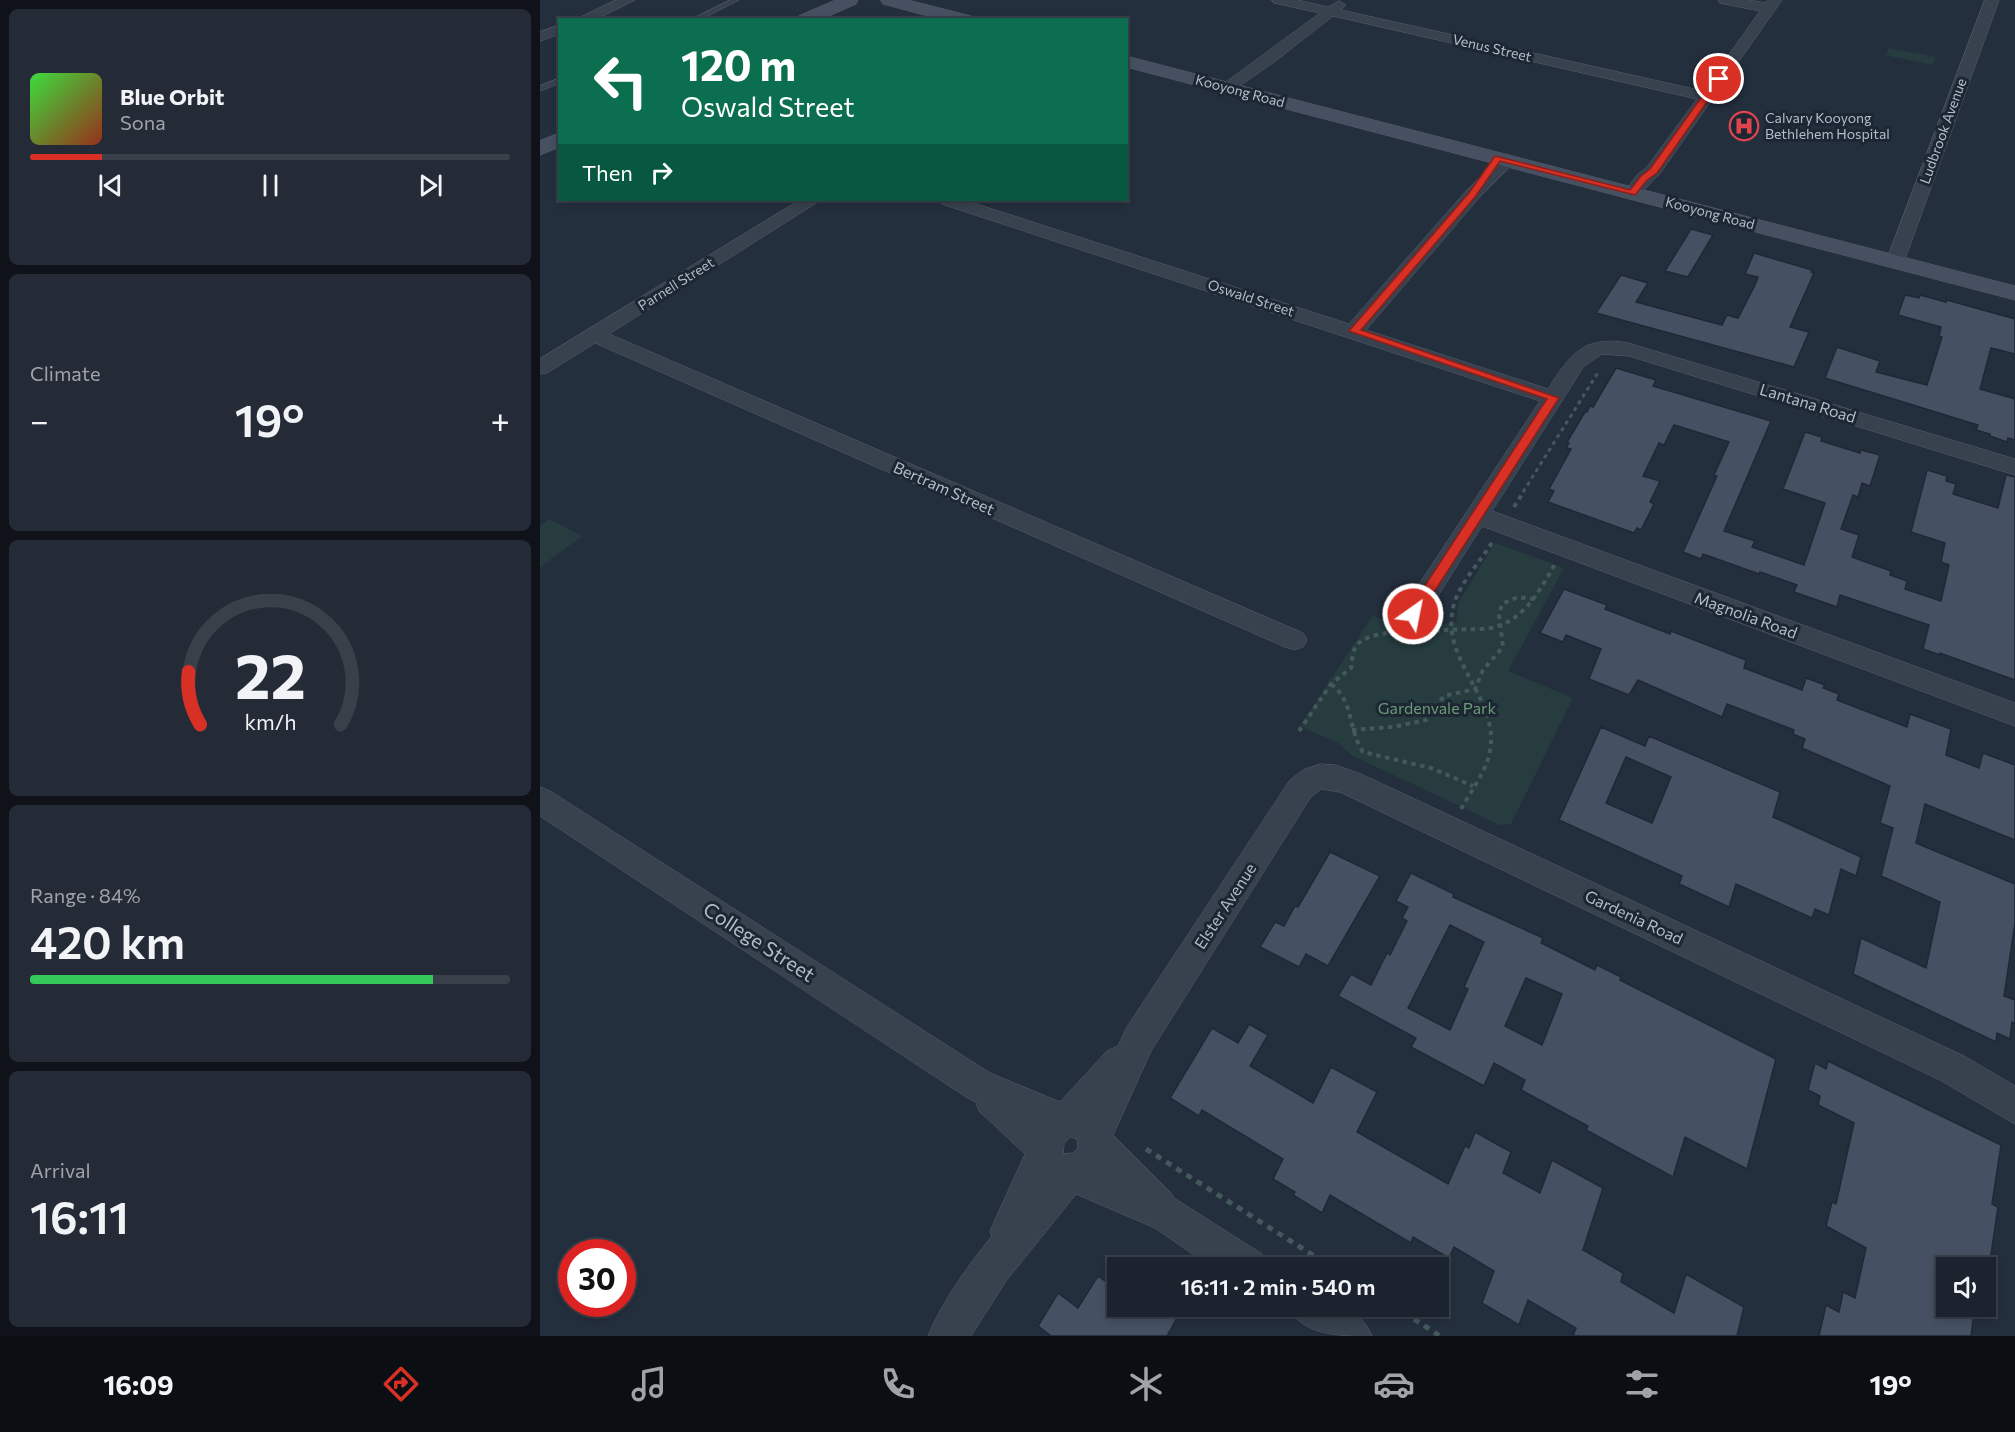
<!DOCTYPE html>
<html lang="en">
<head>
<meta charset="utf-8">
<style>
	:root { --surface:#1b232e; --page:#242b36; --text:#f1f3f6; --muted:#a0a4aa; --line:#39404a; --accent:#d93025 }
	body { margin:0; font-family:Commissioner,sans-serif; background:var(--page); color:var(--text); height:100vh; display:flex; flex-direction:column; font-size:22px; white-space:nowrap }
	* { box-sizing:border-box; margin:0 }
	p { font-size:20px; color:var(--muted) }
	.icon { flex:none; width:33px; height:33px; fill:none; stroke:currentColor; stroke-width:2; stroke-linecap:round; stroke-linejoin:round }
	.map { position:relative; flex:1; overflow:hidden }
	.drawer { display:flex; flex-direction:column; gap:9px; padding:9px; background:#0f1319; width:540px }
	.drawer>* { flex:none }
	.hud { position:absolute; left:18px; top:18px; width:570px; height:183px; border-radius:0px; box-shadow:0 3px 9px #0003,0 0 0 2px var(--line); background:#0b6e4f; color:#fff; overflow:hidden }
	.buttons { position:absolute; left:1396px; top:1257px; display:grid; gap:12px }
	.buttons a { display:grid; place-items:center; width:60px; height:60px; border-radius:0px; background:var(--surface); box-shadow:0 3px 9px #0003,0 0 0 2px var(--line); font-size:30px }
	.speed { position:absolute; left:18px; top:1239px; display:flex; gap:12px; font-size:30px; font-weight:700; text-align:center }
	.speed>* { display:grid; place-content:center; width:78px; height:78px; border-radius:50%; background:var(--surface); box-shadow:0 3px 9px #0003,0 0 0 2px var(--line); line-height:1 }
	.speed .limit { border:9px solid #d22; background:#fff; color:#111 }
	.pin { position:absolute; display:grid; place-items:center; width:51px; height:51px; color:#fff; margin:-26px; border:3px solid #fff; border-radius:50%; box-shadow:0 2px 6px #0007 }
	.me { position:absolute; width:66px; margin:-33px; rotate:33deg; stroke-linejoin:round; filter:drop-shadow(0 0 4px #0008) }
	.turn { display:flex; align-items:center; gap:21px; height:126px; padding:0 24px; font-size:27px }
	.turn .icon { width:78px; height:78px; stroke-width:2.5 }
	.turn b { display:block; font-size:42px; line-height:51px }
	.then { display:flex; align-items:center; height:57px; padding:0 24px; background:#0003; gap:12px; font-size:22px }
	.big { font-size:45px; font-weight:600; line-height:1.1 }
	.drawer .card { flex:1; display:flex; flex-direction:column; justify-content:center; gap:9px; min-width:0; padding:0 21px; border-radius:9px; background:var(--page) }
	.drawer .dial { align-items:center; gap:0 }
	.dial svg { height:156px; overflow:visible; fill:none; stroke:var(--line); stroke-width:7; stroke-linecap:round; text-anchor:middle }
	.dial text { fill:var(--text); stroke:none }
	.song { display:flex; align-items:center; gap:18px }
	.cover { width:72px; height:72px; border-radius:9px; background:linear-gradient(135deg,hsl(120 70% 55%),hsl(10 70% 35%)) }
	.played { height:6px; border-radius:3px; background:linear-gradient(90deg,var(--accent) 15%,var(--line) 15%) }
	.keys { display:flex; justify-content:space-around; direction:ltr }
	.heat { display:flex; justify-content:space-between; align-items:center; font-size:33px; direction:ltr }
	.charge { height:9px; border-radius:4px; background:linear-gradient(90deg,#34c759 84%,var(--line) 0) }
	.trip { position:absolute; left:567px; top:1257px; width:342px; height:60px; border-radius:0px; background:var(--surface); box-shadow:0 3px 9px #0003,0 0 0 2px var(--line); font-weight:600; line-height:60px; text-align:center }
	.menu { display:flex; height:96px; justify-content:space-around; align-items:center; background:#0b0e12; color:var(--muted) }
	.menu .icon { width:42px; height:42px }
	.menu .active { color:var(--accent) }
	.menu b { font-size:27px; color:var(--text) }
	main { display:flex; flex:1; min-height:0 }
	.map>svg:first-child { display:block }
	.green { fill:#263c3f }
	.building { fill:#455162; stroke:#1f2835; stroke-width:1.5; fill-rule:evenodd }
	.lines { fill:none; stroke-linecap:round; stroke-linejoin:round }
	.lane-casing { stroke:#565f6c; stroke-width:1 }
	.street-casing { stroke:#565f6c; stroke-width:1 }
	.secondary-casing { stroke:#565f6c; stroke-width:1 }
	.path-far2 { stroke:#44595c; stroke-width:3; stroke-dasharray:4 4; stroke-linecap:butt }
	.path-far1 { stroke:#44595c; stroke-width:4; stroke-dasharray:4.5 4.5; stroke-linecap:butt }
	.path { stroke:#44595c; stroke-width:5; stroke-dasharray:6 6; stroke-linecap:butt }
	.lane { fill:#38414e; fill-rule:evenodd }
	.street { fill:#38414e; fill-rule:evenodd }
	.secondary { fill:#465061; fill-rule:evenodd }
	.route { fill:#d93025; stroke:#8d1f18; stroke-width:1.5 }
	.labels { text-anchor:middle; stroke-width:6; stroke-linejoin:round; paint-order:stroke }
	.far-street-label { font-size:14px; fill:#b4bcc9; stroke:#1d2633 }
	.far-poi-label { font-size:14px; fill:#b4bcc9; stroke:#1d2633; text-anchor:start }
	.street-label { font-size:16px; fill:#b4bcc9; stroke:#1d2633 }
	.park-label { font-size:16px; fill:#6b9a76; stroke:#1d2633 }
	.near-street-label { font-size:20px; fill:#b4bcc9; stroke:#1d2633 }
</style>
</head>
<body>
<main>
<section class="drawer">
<div class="card">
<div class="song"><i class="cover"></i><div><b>Blue Orbit</b><p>Sona</p></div></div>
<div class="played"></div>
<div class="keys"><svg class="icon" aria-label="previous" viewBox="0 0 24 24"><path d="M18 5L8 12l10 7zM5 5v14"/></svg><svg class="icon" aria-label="pause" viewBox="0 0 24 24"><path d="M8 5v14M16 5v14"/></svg><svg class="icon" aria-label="next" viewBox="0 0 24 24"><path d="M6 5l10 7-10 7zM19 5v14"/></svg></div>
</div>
<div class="card"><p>Climate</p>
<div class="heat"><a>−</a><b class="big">19°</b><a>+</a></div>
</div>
<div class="card dial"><svg viewBox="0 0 100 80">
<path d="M14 69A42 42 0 1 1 86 69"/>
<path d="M14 69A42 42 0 0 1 8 42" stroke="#d93025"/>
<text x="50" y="56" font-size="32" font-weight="700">22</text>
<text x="50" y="72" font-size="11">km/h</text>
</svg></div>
<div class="card"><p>Range · 84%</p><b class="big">420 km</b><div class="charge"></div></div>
<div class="card"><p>Arrival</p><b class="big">16:11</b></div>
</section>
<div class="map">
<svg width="1475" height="1336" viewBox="0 0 1475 1336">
	<rect width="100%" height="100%" fill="#242f3e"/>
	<g class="green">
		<polygon points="1349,48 1396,57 1393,65 1345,55"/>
		<polygon points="9,519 42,536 0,567 0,526"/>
		<path d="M955,543L1024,568L968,671L1033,698L971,824L960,825L813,756L798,743L760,726L833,615C851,623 868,633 888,629C898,627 905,622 916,623L918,603Z"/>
	</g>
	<g class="building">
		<polygon points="1151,229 1173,235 1148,277 1125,271"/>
		<polygon points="1214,253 1272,270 1271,272 1274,273 1250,327 1269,332 1254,367 1056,313 1081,275 1108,283 1096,302 1182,325 1187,315 1198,318 1215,285 1218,277 1205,274"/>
		<polygon points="1365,295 1379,298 1380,295 1406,302 1407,300 1475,319 1475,354 1451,348 1440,389 1475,399 1475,440 1468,438 1467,442 1450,436 1450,434 1436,430 1438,425 1285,378 1297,347 1340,361 1336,372 1387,385 1402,337 1399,336 1401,327 1358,315"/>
		<polygon points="1076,368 1116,380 1113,386 1231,421 1184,531 1215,541 1212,547 1264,565 1285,503 1243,489 1265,432 1282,437 1281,441 1320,453 1321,450 1340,455 1330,486 1322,483 1318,497 1313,495 1301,529 1319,535 1312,557 1351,571 1350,575 1367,581 1365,589 1401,601 1409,565 1401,562 1405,543 1371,532 1387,470 1407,476 1406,481 1416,484 1413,494 1458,508 1466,475 1475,477 1475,680 1400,653 1400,655 1383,649 1389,625 1300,595 1297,607 1254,592 1257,585 1220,572 1219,574 1163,554 1161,559 1143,552 1177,476 1174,475 1189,442 1134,425 1124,445 1119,443 1103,476 1120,481 1110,502 1114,504 1101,530 1097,528 1094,533 1008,502 1014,491 1009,489 1031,449 1026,448 1029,443 1027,442 1045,412 1047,412 1050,406 1053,407"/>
		<polygon points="1024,589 1067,605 1065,609 1130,634 1131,631 1206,660 1204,668 1262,690 1266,678 1285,685 1283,688 1299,694 1297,700 1367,727 1370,714 1411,729 1406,755 1439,768 1443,753 1475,765 1475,840 1385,804 1376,843 1475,884 1475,923 1464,996 1475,1000 1475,1024 1472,1022 1470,1039 1457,1033 1456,1042 1313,974 1321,938 1386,968 1400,902 1341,876 1353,828 1340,823 1350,786 1262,748 1265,739 1253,734 1254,730 1187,704 1182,717 1098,680 1089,695 1049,679 1061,649 1026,635 1023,642 1000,633"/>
		<path d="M1061,727L1105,746L1109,736L1240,792L1233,817L1321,857L1316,876L1301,869L1289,915L1275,909L1272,918L1196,884L1189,907L1139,884L1142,876L1019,820ZM1086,757L1131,777L1112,823L1066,803Z"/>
		<polygon points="790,852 840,876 788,966 766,954 759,967 720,947 735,922 744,926 755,906 758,907"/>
		<path d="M871,873L914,894L913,897L1003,938L1001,943L1055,970L1057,965L1081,977L1080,980L1236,1059L1207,1169L1145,1137L1133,1177L1046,1130L1048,1126L981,1090L985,1080L954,1063L944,1086L871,1047L876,1038L798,996L811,974L831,985L847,953L850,955L867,921L862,918L868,907L856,901ZM910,925L944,942L924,987L928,989L910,1030L868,1008ZM986,978L1022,994L1002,1045L965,1026Z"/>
		<polygon points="709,1024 728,1035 710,1066 773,1103 791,1067 837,1092 817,1132 908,1184 925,1146 929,1148 935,1132 971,1152 963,1173 1000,1193 1012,1160 1063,1188 1043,1250 1083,1273 1081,1282 1134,1313 1146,1274 1204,1307 1197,1336 1033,1336 1036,1328 988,1300 979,1325 942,1303 954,1271 914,1247 909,1258 873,1237 871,1243 790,1195 782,1213 753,1195 755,1192 733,1179 743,1159 662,1110 659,1116 630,1098 672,1028 698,1043"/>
		<polygon points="1288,1061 1461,1145 1452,1204 1458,1207 1449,1268 1407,1268 1407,1306 1435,1306 1431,1336 1279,1336 1286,1305 1299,1312 1303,1292 1315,1298 1326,1248 1286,1226 1292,1202 1296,1204 1314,1123 1278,1105 1280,1096 1268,1090 1275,1063 1286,1069"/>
		<polygon points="558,1276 578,1290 578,1306 624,1306 638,1316 627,1336 511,1336 498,1326 518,1293 538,1308"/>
	</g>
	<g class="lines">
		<g class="lane-casing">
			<g id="lane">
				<polygon points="190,0 199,0 160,20 150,20"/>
				<polygon points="20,78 20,83 0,91 0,86"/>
			</g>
		</g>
		<g class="street-casing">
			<g id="street">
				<polygon points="76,0 95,0 55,20 35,20"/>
				<path d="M732,0H757L788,7L799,1L806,5L801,10L1163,91L1220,11L1180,3L1178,0H1208L1226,3L1228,0H1242L1119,175C1108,183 1101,200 1086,197L1083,193L1098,174L1107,167L1157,99L793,16L733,63L692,91H682L679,88L682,85L780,13L734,3Z"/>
				<polygon points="1445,0 1459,0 1364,262 1362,266 1348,266 1346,262"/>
				<polygon points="20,25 20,34 0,41 0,32"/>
				<path d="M967,155L973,156L975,160L973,164L938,199L826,330L1008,389C1030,355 1043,335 1088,343L1475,459V475L1089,356L1062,354L1044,366L952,511L1475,703V726L942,526L882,621L873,624L864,621L860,614L864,607L1000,401L402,204L399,200H424L809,324L926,191L961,156Z"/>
				<polygon points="260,200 281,200 69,334 763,633 767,640 763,647 754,650 745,647 55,343 7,373 0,374 0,359"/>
				<path d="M781,764L795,765L821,774L1424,1056L1475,1086V1124L1400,1080L800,792L781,789L770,798L611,1051L573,1135L631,1193L634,1198L722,1254L727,1268H673L615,1228L536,1194L466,1281L431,1336H388C402,1301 428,1266 452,1236L450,1231L485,1154L439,1111L436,1102L426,1097L0,816V787L10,791L450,1073L520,1102L567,1051L578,1046L587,1027L750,780L763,770ZM531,1137L537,1139L538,1148L533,1153L523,1154L524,1144Z"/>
				<path d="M747,1306C782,1306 816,1298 832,1336C798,1336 763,1336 747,1306Z"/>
			</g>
		</g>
		<g class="secondary-casing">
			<g id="secondary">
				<polygon points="296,0 318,0 316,4 280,20 257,20 259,16"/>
				<polygon points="341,0 368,0 431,16 433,20 403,20 343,4"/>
				<polygon points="586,56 1475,286 1475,300 586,67"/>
				<polygon points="20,133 20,147 0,155 0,141"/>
			</g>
		</g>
		<polyline class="path-far2" points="983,492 1059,371"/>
		<g class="path-far1">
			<polyline points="974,507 984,491"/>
			<path d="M886,633C905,628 922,630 942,629C980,627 998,594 1015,564"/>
			<path d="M791,684C814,701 808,730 823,752L891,768L933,786"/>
			<polyline points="812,730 853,727 886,720 904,696 935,689 943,670 963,647 959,615 962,604 978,597 994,599"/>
			<path d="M759,731L791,684L811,668C812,662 812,654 815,648C820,636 849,631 861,633"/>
			<path d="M921,809C931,791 946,772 950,751C960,697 898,660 914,604C921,581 941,561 953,541"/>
		</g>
		<g class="path">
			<polyline points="606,1149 793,1268"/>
			<polyline points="854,1306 900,1336"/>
		</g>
		<use href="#lane" class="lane"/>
		<use href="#street" class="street"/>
		<use href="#secondary" class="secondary"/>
	</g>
	<polygon class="route" points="1176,77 1183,79 1117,173 1107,180 1095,195 960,161 935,197 821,330 1019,398 878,617 869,617 867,614 869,610 1007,399 809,331 929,193 955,156 1090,190 1101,176 1110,169"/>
	<defs>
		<g id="hospital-ring" transform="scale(1.5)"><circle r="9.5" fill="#1d2633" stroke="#e0444e" stroke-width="1.5"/><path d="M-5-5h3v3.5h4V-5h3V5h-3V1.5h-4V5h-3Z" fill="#e0444e"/></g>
	</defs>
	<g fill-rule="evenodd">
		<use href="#hospital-ring" x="1204" y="126"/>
	</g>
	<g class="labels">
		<g class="far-street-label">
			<text transform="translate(952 48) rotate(13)" y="5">Venus Street</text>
			<text transform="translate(700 91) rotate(15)" y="5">Kooyong Road</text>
			<text transform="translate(1403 131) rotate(-70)" y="5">Ludbrook Avenue</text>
			<text transform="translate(1170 213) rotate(15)" y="5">Kooyong Road</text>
			<text transform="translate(136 284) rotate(-32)" y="5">Parnell Street</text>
			<text transform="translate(711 298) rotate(18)" y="5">Oswald Street</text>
		</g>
		<g class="far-poi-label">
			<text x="1225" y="123">Calvary Kooyong<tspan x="1225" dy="16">Bethlehem Hospital</tspan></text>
		</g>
		<g class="street-label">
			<text transform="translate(1268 403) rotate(17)" y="6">Lantana Road</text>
			<text transform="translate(404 488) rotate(24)" y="6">Bertram Street</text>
			<text transform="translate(1206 615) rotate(20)" y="6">Magnolia Road</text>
			<text transform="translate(685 906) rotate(-57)" y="6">Elster Avenue</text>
			<text transform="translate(1094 917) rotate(25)" y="6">Gardenia Road</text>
		</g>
		<g class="park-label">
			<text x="897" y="714">Gardenvale Park</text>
		</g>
		<g class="near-street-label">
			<text transform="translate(219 942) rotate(33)" y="7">College Street</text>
		</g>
	</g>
</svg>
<div class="buttons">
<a><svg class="icon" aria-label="sound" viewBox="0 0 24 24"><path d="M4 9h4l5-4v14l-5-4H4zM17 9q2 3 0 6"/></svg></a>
</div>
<div class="speed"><div class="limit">30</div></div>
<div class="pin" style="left:1179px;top:79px;background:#d93025"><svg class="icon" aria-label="arrive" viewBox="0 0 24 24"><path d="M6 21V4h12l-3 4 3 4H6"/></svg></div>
<svg class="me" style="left:873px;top:614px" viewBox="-20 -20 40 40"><circle r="17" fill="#d93025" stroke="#fff" stroke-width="3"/><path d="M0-11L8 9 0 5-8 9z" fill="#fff"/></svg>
<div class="trip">16:11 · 2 min · 540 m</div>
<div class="hud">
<div class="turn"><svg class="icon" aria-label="left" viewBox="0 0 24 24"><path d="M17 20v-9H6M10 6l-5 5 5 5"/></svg><div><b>120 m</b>Oswald Street</div></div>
<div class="then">Then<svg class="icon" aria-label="right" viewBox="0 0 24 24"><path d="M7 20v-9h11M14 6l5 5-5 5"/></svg></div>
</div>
</div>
</main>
<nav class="menu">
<b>16:09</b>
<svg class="icon active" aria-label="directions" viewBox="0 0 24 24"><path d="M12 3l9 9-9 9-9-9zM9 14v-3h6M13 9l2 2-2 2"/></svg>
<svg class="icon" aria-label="music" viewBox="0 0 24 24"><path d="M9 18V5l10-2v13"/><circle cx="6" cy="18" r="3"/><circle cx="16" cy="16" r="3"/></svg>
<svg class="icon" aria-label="phone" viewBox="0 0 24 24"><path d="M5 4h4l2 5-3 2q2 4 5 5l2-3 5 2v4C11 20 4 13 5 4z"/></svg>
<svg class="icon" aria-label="climate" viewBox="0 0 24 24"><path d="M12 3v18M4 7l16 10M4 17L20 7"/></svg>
<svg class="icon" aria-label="car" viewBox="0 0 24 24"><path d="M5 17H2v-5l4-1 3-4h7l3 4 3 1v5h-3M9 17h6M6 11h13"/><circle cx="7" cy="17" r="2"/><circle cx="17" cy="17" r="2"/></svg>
<svg class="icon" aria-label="filters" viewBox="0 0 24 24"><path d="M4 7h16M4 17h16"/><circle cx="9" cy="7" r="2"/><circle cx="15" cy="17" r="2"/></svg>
<b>19°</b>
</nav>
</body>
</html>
